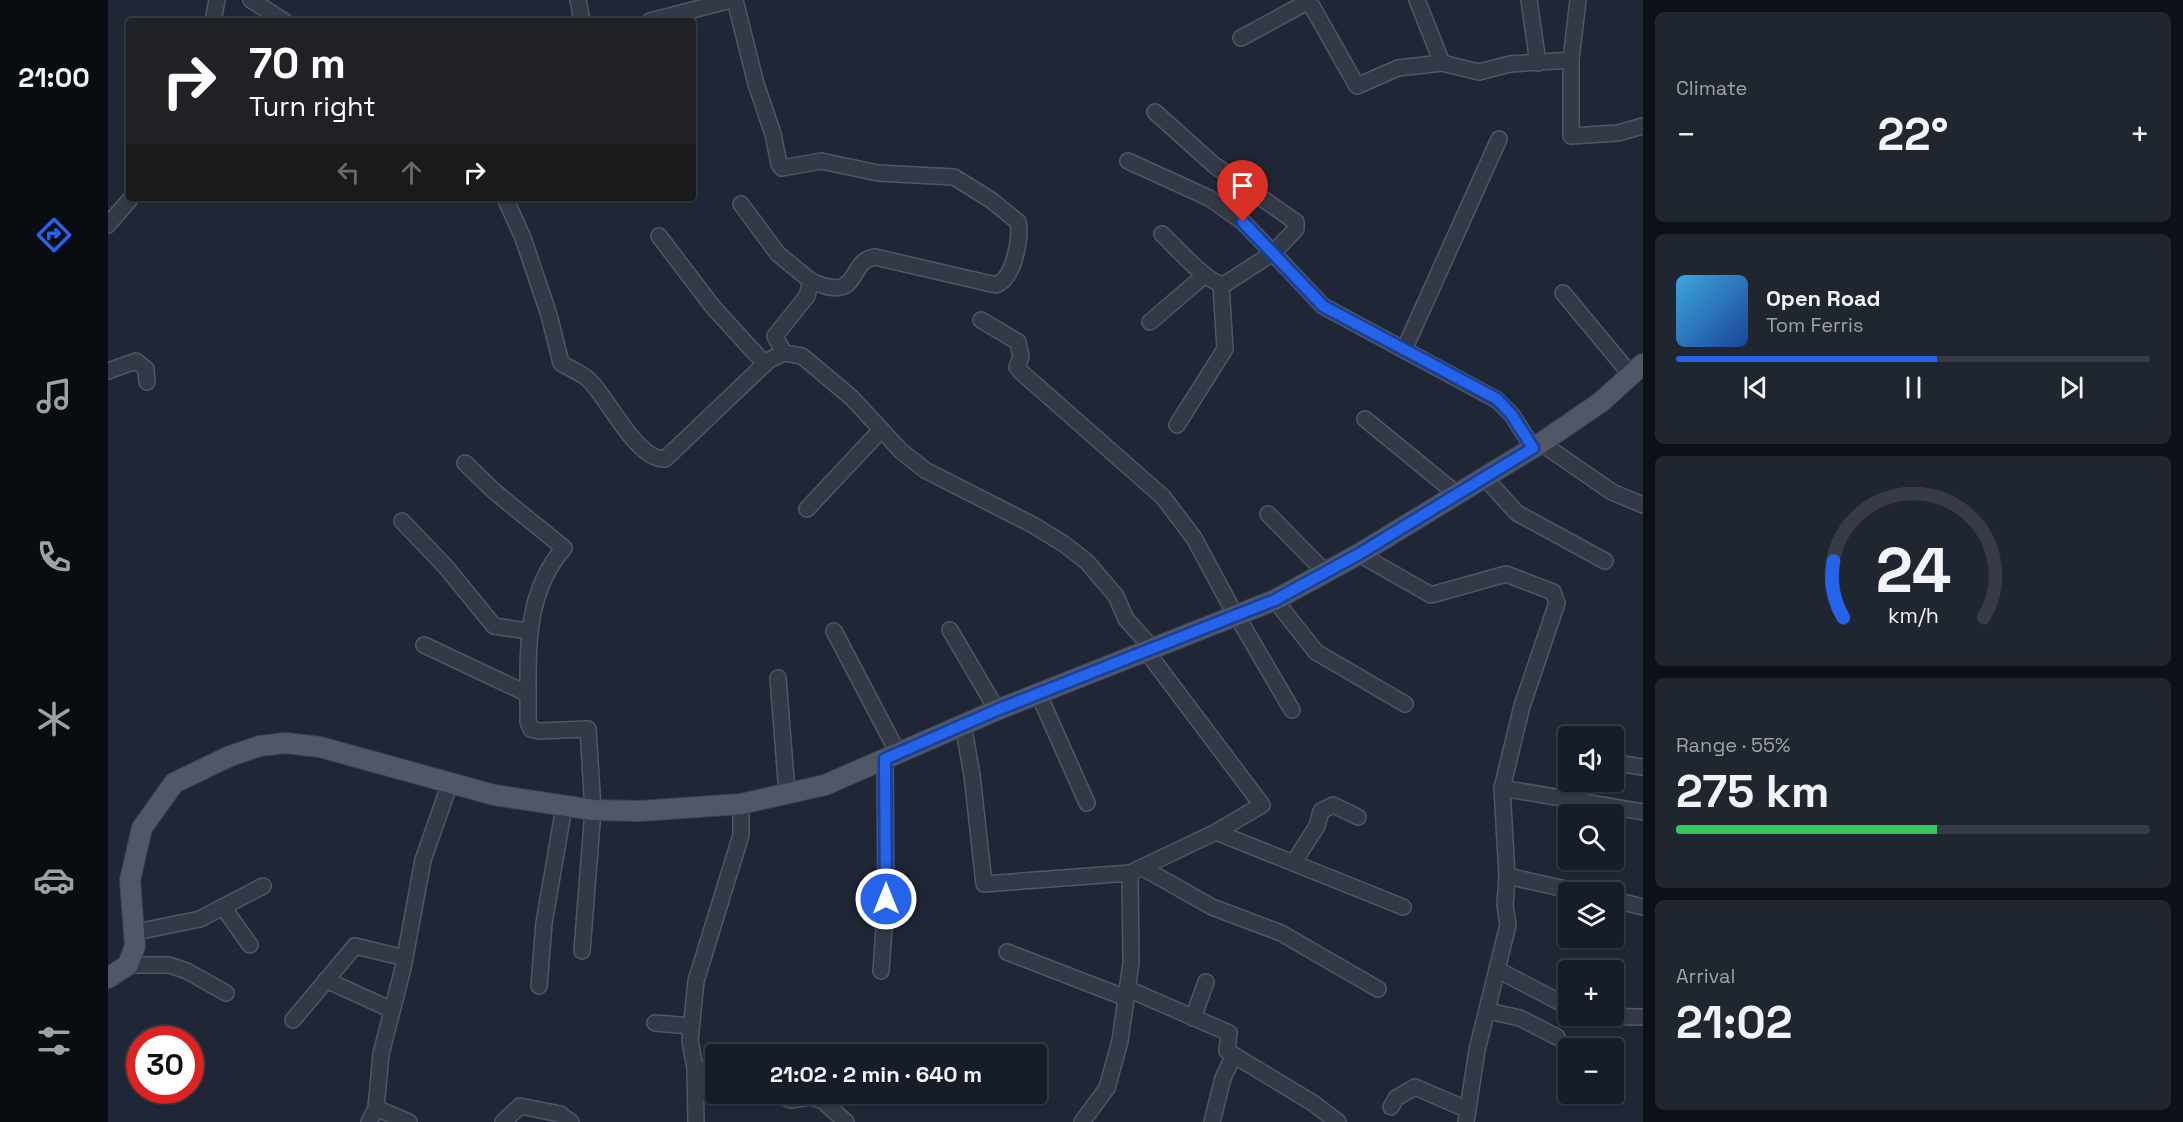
<!DOCTYPE html>
<html lang="en">
<head>
<meta charset="utf-8">
<style>
	:root { --surface:#171d28; --page:#202630; --text:#f1f3f6; --muted:#9ea2a8; --line:#363b45; --accent:#2563eb }
	body { margin:0; font-family:"Space Grotesk",sans-serif; background:var(--page); color:var(--text); height:100vh; display:flex; flex-direction:column; font-size:22px; white-space:nowrap }
	* { box-sizing:border-box; margin:0 }
	p { font-size:20px; color:var(--muted) }
	.icon { flex:none; width:33px; height:33px; fill:none; stroke:currentColor; stroke-width:2; stroke-linecap:round; stroke-linejoin:round }
	.map { position:relative; flex:1; overflow:hidden }
	.drawer { display:flex; flex-direction:column; gap:12px; padding:12px; background:#0d1016; width:540px }
	.drawer>* { flex:none }
	.guide { position:absolute; left:18px; top:18px; width:570px; height:183px; border-radius:6px; box-shadow:0 2px 4px #0004,0 0 0 2px var(--line); background:#202124; color:#fff; overflow:hidden }
	.fabs { position:absolute; left:1450px; top:726px; display:grid; gap:12px }
	.fabs a { display:grid; place-items:center; width:66px; height:66px; border-radius:6px; background:var(--surface); box-shadow:0 2px 4px #0004,0 0 0 2px var(--line); font-size:30px }
	.speed { position:absolute; left:18px; top:1026px; display:flex; gap:12px; font-size:30px; font-weight:700; text-align:center }
	.speed>* { display:grid; place-content:center; width:78px; height:78px; border-radius:50%; background:var(--surface); box-shadow:0 2px 4px #0004,0 0 0 2px var(--line); line-height:1 }
	.speed .limit { border:9px solid #d22; background:#fff; color:#111 }
	.pin { position:absolute; display:grid; place-items:center; width:51px; height:51px; color:#fff; margin:-62px -26px; border-radius:50% 50% 50% 0; rotate:-45deg; box-shadow:0 0 6px #0007 }
	.pin .icon { rotate:45deg }
	.me { position:absolute; width:66px; margin:-33px; rotate:0deg; stroke-linejoin:round; filter:drop-shadow(0 0 4px #0008) }
	.turn { display:flex; align-items:center; gap:21px; height:126px; padding:0 24px; font-size:27px }
	.turn .icon { width:78px; height:78px; stroke-width:2.5 }
	.turn b { display:block; font-size:42px; line-height:51px }
	.lanes { display:flex; align-items:center; height:57px; padding:0 24px; background:#0003; justify-content:center; gap:30px; direction:ltr }
	.lanes .off { opacity:.35 }
	.big { font-size:45px; font-weight:700; line-height:1.1 }
	.drawer .tile { flex:1; display:flex; flex-direction:column; justify-content:center; gap:9px; min-width:0; padding:0 21px; border-radius:9px; background:var(--page) }
	.drawer .dial { align-items:center; gap:0 }
	.dial svg { height:156px; overflow:visible; fill:none; stroke:var(--line); stroke-width:7; stroke-linecap:round; text-anchor:middle }
	.dial text { fill:var(--text); stroke:none }
	.song { display:flex; align-items:center; gap:18px }
	.cover { width:72px; height:72px; border-radius:9px; background:linear-gradient(135deg,hsl(200 70% 55%),hsl(220 70% 35%)) }
	.played { height:6px; border-radius:3px; background:linear-gradient(90deg,var(--accent) 55%,var(--line) 55%) }
	.keys { display:flex; justify-content:space-around; direction:ltr }
	.heat { display:flex; justify-content:space-between; align-items:center; font-size:33px; direction:ltr }
	.charge { height:9px; border-radius:4px; background:linear-gradient(90deg,#34c759 55%,var(--line) 0) }
	.trip { position:absolute; left:597px; top:1044px; width:342px; height:60px; border-radius:6px; background:var(--surface); box-shadow:0 2px 4px #0004,0 0 0 2px var(--line); font-weight:700; line-height:60px; text-align:center }
	main { display:flex; flex:1; min-height:0 }
	.dock { display:flex; flex-direction:column; width:108px; justify-content:space-around; align-items:center; background:#090c10; color:var(--muted) }
	.dock .icon { width:42px; height:42px }
	.dock .selected { color:var(--accent) }
	.dock b { font-size:27px; color:var(--text) }
	.map>svg:first-child { display:block }
	.lines { fill:none; stroke-linecap:round; stroke-linejoin:round }
	.minor-casing { stroke:#505665; stroke-width:18 }
	.major-casing { stroke:#3c4250; stroke-width:22 }
	.minor { stroke:#333946; stroke-width:15 }
	.major { stroke:#505867; stroke-width:20 }
	.route-casing { stroke:#184099; stroke-width:15 }
	.route { stroke:#2563eb; stroke-width:10 }
</style>
</head>
<body>
<main>
<nav class="dock">
<b>21:00</b>
<svg class="icon selected" aria-label="directions" viewBox="0 0 24 24"><path d="M12 3l9 9-9 9-9-9zM9 14v-3h6M13 9l2 2-2 2"/></svg>
<svg class="icon" aria-label="music" viewBox="0 0 24 24"><path d="M9 18V5l10-2v13"/><circle cx="6" cy="18" r="3"/><circle cx="16" cy="16" r="3"/></svg>
<svg class="icon" aria-label="phone" viewBox="0 0 24 24"><path d="M5 4h4l2 5-3 2q2 4 5 5l2-3 5 2v4C11 20 4 13 5 4z"/></svg>
<svg class="icon" aria-label="climate" viewBox="0 0 24 24"><path d="M12 3v18M4 7l16 10M4 17L20 7"/></svg>
<svg class="icon" aria-label="car" viewBox="0 0 24 24"><path d="M5 17H2v-5l4-1 3-4h7l3 4 3 1v5h-3M9 17h6M6 11h13"/><circle cx="7" cy="17" r="2"/><circle cx="17" cy="17" r="2"/></svg>
<svg class="icon" aria-label="filters" viewBox="0 0 24 24"><path d="M4 7h16M4 17h16"/><circle cx="9" cy="7" r="2"/><circle cx="15" cy="17" r="2"/></svg>
</nav>
<div class="map">
<svg width="1535" height="1122" viewBox="0 0 1535 1122">
	<rect width="100%" height="100%" fill="#1f2736"/>
	<g class="lines">
		<g class="minor-casing">
			<g id="minor">
				<polyline points="143,0 176,21"/>
				<polyline points="470,0 474,21"/>
				<path d="M627,0L648,84L665,134L671,164L674,168L713,161L770,173L846,177L883,200L910,222C913,238 906,279 888,285L767,257C738,261 755,304 703,281"/>
				<polyline points="1309,0 1334,63"/>
				<polyline points="1421,0 1430,63"/>
				<polyline points="1470,0 1463,60 1463,136 1510,133 1535,126"/>
				<polyline points="105,21 109,0"/>
				<polyline points="542,21 623,0"/>
				<polyline points="1133,38 1201,1 1249,86 1290,68 1334,63 1371,72 1402,64 1463,60"/>
				<polyline points="1047,112 1106,165 1188,222 1188,229 1165,253 1215,306 1389,400 1404,415 1425,448"/>
				<path d="M1020,161L1101,198L1135,222L1165,253L1117,284C1101,286 1067,246 1054,234"/>
				<path d="M397,198L415,238L441,315L453,363C462,369 474,373 481,380C501,399 528,460 557,459L661,360L676,353L694,356L744,398L793,451L817,470L925,525L956,544L979,562L1008,596L1018,619L1046,650"/>
				<polyline points="633,204 670,254 703,281 699,296 667,336 676,353"/>
				<polyline points="0,225 23,198"/>
				<polyline points="551,236 605,307 657,364"/>
				<polyline points="1455,293 1524,376"/>
				<polyline points="873,320 910,342 913,357 909,367 913,372 1055,497 1086,538 1128,616"/>
				<polyline points="1042,322 1097,275"/>
				<polyline points="1296,350 1391,139"/>
				<polyline points="0,371 28,361 38,369 39,382"/>
				<polyline points="1257,419 1350,495"/>
				<polyline points="1069,425 1117,349 1113,285"/>
				<polyline points="1433,443 1504,492 1535,505"/>
				<path d="M357,463L387,492L456,548C413,597 421,661 420,722L423,729L431,731L480,729L485,810L474,951"/>
				<polyline points="1378,479 1409,513 1497,561"/>
				<polyline points="699,509 773,430"/>
				<polyline points="1160,514 1218,573"/>
				<polyline points="294,521 338,567 386,626 420,631"/>
				<polyline points="1251,554 1323,595 1398,574 1445,592 1449,603 1414,706 1394,788 1399,876 1397,905 1400,925 1369,1050 1358,1122"/>
				<polyline points="1167,600 1208,652 1297,704"/>
				<polyline points="1129,616 1184,710"/>
				<polyline points="842,630 889,710"/>
				<polyline points="726,631 790,753"/>
				<polyline points="316,645 420,694"/>
				<polyline points="1039,652 1154,805 1108,832"/>
				<polyline points="670,678 679,793"/>
				<polyline points="931,695 979,803"/>
				<polyline points="855,724 864,775 876,884 1022,873 1023,963 1012,1041 999,1088 974,1122"/>
				<polyline points="1516,764 1535,767"/>
				<polyline points="1394,788 1535,812"/>
				<polyline points="1186,862 1209,826 1213,811 1225,805 1250,817"/>
				<polyline points="1035,868 1104,907 1173,933 1270,989"/>
				<polyline points="1022,873 1108,832 1295,907"/>
				<polyline points="1399,876 1471,892"/>
				<polyline points="1506,900 1535,907"/>
				<polyline points="115,907 142,945"/>
				<polyline points="28,932 92,919 155,886"/>
				<polyline points="899,952 1018,998"/>
				<polyline points="20,965 61,965 79,971 118,993"/>
				<polyline points="1390,970 1461,1007"/>
				<polyline points="773,971 778,899 777,759"/>
				<polyline points="218,980 284,1010"/>
				<polyline points="431,986 436,923 456,807"/>
				<polyline points="1020,989 1121,1033 1119,1051 1205,1103 1230,1122"/>
				<polyline points="1380,1011 1412,1018 1449,1037"/>
				<polyline points="1479,1016 1535,1017"/>
				<polyline points="1085,1018 1098,982"/>
				<polyline points="185,1020 247,946 297,958"/>
				<polyline points="547,1023 583,1026"/>
				<polyline points="587,1068 608,1075"/>
				<polyline points="665,1094 683,1100 702,1097 715,1101 738,1122"/>
				<polyline points="1283,1107 1288,1098 1307,1087 1360,1110"/>
				<polyline points="268,1108 301,1122"/>
				<polyline points="261,1122 268,1108 273,1054 295,968 315,860 342,783"/>
				<polyline points="395,1122 412,1106 452,1114 463,1122"/>
				<polyline points="588,1122 587,1068 582,1041 588,981 633,835 633,804"/>
				<polyline points="1104,1122 1115,1078 1126,1055"/>
			</g>
		</g>
		<g class="major-casing">
			<polyline id="major" points="0,978 20,965 27,946 22,880 34,828 66,783 122,756 152,746 177,743 212,747 386,795 485,810 532,811 633,804 717,785 889,710 1167,600 1251,554 1433,443 1493,402 1535,364"/>
		</g>
		<use href="#minor" class="minor"/>
		<use href="#major" class="major"/>
	</g>
	<g class="lines">
		<g class="route-casing">
			<polyline id="route" points="778,899 777,759 889,710 1167,600 1251,554 1425,448 1404,415 1389,399 1215,306 1135,222"/>
		</g>
		<use href="#route" class="route"/>
	</g>
</svg>
<div class="fabs">
<a><svg class="icon" aria-label="sound" viewBox="0 0 24 24"><path d="M4 9h4l5-4v14l-5-4H4zM17 9q2 3 0 6"/></svg></a>
<a><svg class="icon" aria-label="search" viewBox="0 0 24 24"><circle cx="10" cy="10" r="6"/><path d="M15 15l6 6"/></svg></a>
<a><svg class="icon" aria-label="layers" viewBox="0 0 24 24"><path d="M12 4l9 5-9 5-9-5zM3 14l9 5 9-5"/></svg></a>
<a>+</a>
<a>−</a>
</div>
<div class="speed"><div class="limit">30</div></div>
<div class="pin" style="left:1135px;top:222px;background:#d93025"><svg class="icon" aria-label="arrive" viewBox="0 0 24 24"><path d="M6 21V4h12l-3 4 3 4H6"/></svg></div>
<svg class="me" style="left:778px;top:899px" viewBox="-20 -20 40 40"><circle r="17" fill="#2563eb" stroke="#fff" stroke-width="3"/><path d="M0-11L8 9 0 5-8 9z" fill="#fff"/></svg>
<div class="trip">21:02 · 2 min · 640 m</div>
<div class="guide">
<div class="turn"><svg class="icon" aria-label="right" viewBox="0 0 24 24"><path d="M7 20v-9h11M14 6l5 5-5 5"/></svg><div><b>70 m</b>Turn right</div></div>
<div class="lanes"><svg class="icon off" aria-label="left" viewBox="0 0 24 24"><path d="M17 20v-9H6M10 6l-5 5 5 5"/></svg><svg class="icon off" aria-label="ahead" viewBox="0 0 24 24"><path d="M12 20V5M6 11l6-6 6 6"/></svg><svg class="icon" aria-label="right" viewBox="0 0 24 24"><path d="M7 20v-9h11M14 6l5 5-5 5"/></svg></div>
</div>
</div>
<section class="drawer">
<div class="tile"><p>Climate</p>
<div class="heat"><a>−</a><b class="big">22°</b><a>+</a></div>
</div>
<div class="tile">
<div class="song"><i class="cover"></i><div><b>Open Road</b><p>Tom Ferris</p></div></div>
<div class="played"></div>
<div class="keys"><svg class="icon" aria-label="previous" viewBox="0 0 24 24"><path d="M18 5L8 12l10 7zM5 5v14"/></svg><svg class="icon" aria-label="pause" viewBox="0 0 24 24"><path d="M8 5v14M16 5v14"/></svg><svg class="icon" aria-label="next" viewBox="0 0 24 24"><path d="M6 5l10 7-10 7zM19 5v14"/></svg></div>
</div>
<div class="tile dial"><svg viewBox="0 0 100 80">
<path d="M14 69A42 42 0 1 1 86 69"/>
<path d="M14 69A42 42 0 0 1 9 40" stroke="#2563eb"/>
<text x="50" y="56" font-size="32" font-weight="700">24</text>
<text x="50" y="72" font-size="11">km/h</text>
</svg></div>
<div class="tile"><p>Range · 55%</p><b class="big">275 km</b><div class="charge"></div></div>
<div class="tile"><p>Arrival</p><b class="big">21:02</b></div>
</section>
</main>
</body>
</html>
